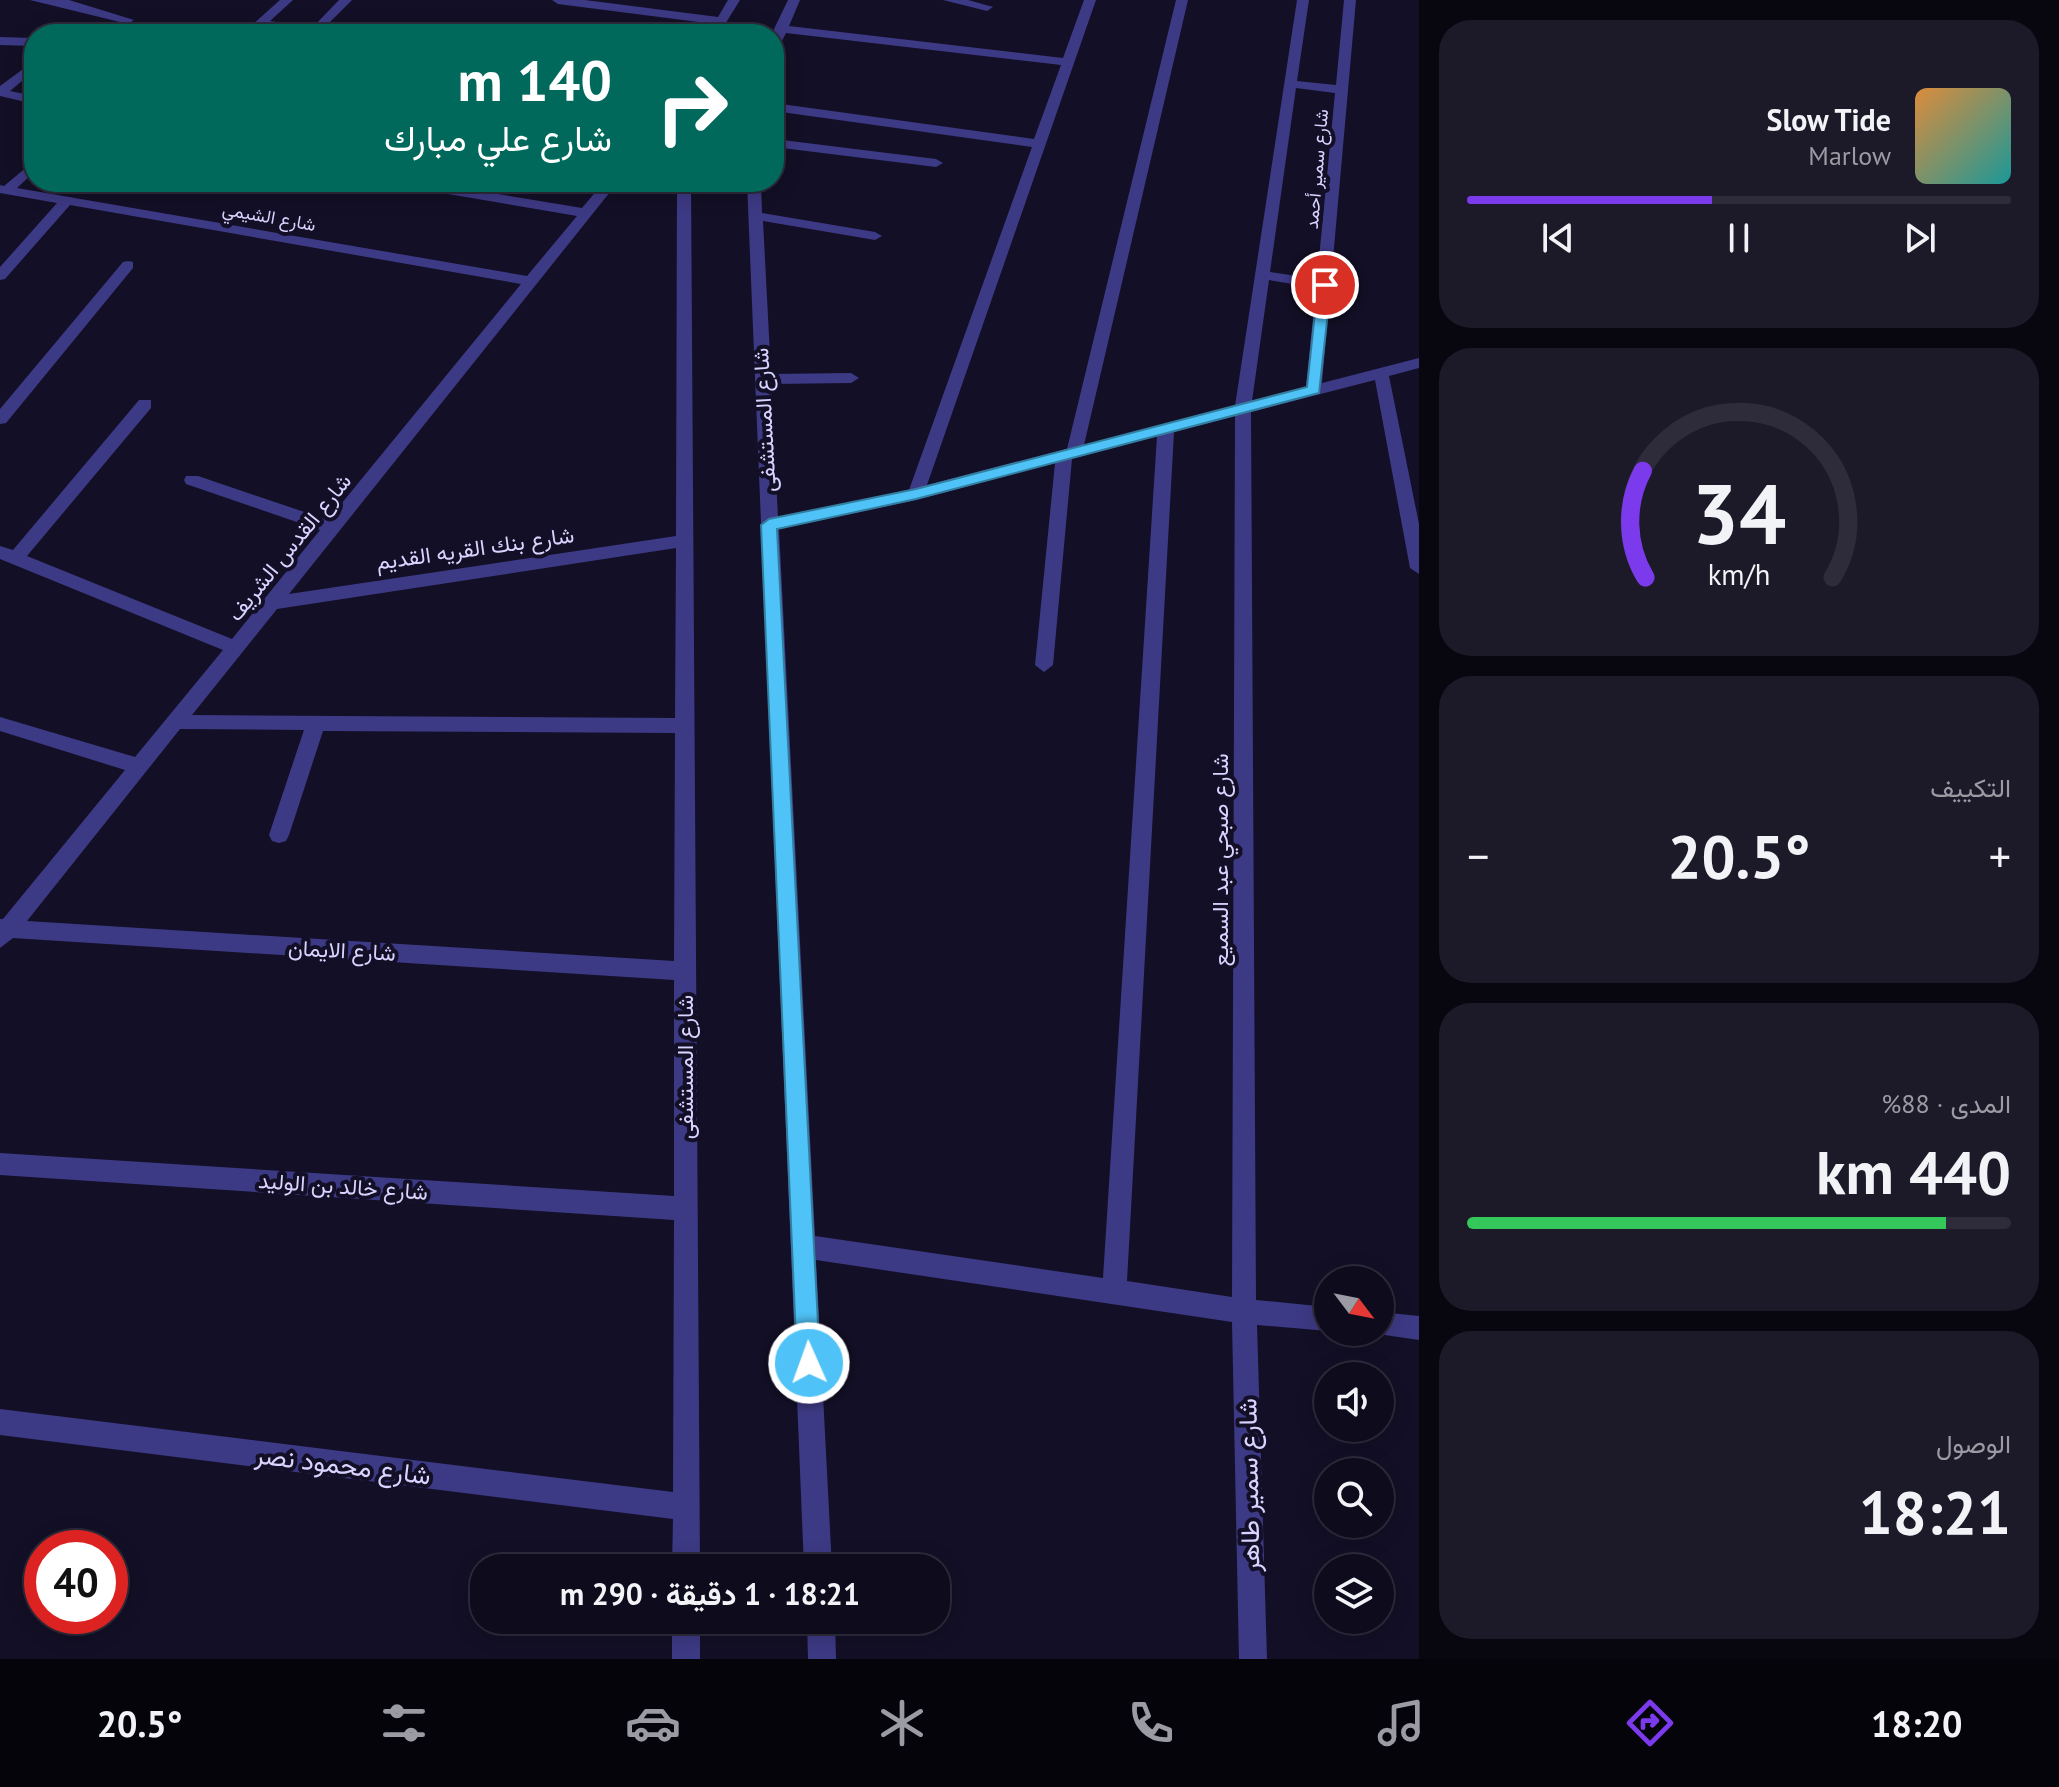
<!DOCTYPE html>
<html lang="ar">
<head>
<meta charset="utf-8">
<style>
	:root { --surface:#0e0b1c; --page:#1c1929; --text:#f1f3f6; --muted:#9b9ba3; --line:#2e2b3b; --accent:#7c3aed }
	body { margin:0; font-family:"PT Sans",Vazirmatn,sans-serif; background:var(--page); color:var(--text); direction:rtl; height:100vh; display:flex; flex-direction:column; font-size:30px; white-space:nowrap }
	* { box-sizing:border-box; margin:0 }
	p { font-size:26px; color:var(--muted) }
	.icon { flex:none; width:44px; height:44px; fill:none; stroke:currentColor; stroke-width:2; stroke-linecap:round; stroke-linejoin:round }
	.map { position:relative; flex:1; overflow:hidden; direction:ltr }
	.details { display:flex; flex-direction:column; gap:20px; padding:20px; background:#08060f; width:640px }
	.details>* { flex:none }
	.guide { position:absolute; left:24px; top:24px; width:760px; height:168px; border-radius:32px; box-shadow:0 4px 20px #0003,0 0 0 2px var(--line); direction:rtl; background:#00695c; color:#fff; overflow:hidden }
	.needle { width:52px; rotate:122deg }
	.controls { position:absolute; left:1314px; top:1266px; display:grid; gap:16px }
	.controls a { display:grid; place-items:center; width:80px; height:80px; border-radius:50%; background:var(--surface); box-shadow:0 4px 20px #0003,0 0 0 2px var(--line); font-size:40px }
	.speed { position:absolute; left:24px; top:1530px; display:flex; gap:16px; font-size:40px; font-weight:700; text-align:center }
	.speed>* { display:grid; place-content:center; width:104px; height:104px; border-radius:50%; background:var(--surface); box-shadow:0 4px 20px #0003,0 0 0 2px var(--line); line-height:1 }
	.speed .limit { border:12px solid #d22; background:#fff; color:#111 }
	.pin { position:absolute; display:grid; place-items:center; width:68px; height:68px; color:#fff; margin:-34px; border:4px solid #fff; border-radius:50%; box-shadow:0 2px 8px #0007 }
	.me { position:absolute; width:88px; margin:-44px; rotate:358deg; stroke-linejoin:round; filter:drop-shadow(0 0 6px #0008) }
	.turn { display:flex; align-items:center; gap:28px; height:168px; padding:0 40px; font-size:36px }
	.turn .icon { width:104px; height:104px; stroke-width:2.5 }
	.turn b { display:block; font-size:56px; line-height:68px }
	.big { font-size:60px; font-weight:700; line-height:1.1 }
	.details .widget { flex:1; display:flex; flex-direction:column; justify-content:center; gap:12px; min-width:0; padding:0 28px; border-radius:32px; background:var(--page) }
	.details .dial { align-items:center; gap:0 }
	.dial svg { height:208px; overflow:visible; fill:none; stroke:var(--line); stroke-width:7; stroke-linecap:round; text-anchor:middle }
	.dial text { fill:var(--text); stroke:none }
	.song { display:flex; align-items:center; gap:24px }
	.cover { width:96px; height:96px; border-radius:12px; background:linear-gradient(135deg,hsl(30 70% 55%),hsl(180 70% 35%)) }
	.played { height:8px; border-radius:4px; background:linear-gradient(90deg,var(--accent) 45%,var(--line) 45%) }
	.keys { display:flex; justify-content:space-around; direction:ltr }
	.heat { display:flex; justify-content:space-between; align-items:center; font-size:44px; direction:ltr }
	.charge { height:12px; border-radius:6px; background:linear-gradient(90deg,#34c759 88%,var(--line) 0) }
	.trip { position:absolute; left:470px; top:1554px; width:480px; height:80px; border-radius:32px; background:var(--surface); box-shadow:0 4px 20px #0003,0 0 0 2px var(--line); font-weight:700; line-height:80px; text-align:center; direction:rtl }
	.tab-bar { display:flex; height:128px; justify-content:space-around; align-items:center; background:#06040b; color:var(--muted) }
	.tab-bar .icon { width:56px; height:56px }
	.tab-bar .on { color:var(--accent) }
	.tab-bar b { font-size:36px; color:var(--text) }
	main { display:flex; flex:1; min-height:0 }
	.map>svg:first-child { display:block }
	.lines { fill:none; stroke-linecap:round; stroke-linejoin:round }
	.minor { fill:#3d3a85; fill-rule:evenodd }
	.route { fill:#4fc3f7; stroke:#337fa1; stroke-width:2 }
	.labels { text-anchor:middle; stroke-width:8; stroke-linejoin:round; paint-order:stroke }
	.far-street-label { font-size:18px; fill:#d9d4ff; stroke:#130f26 }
	.street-label { font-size:22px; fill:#d9d4ff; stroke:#130f26 }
	.near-street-label { font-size:26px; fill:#d9d4ff; stroke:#130f26 }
</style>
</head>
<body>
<main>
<section class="details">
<div class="widget">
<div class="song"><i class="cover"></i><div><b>Slow Tide</b><p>Marlow</p></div></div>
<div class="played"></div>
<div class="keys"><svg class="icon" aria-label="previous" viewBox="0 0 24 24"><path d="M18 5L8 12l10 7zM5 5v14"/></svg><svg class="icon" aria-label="pause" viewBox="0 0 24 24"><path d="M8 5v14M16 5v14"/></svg><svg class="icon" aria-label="next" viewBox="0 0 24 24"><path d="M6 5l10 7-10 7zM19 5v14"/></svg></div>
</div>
<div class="widget dial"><svg viewBox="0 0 100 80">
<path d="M14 69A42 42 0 1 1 86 69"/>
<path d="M14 69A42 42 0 0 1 13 28" stroke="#7c3aed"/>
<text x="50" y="56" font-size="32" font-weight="700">34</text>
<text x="50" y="72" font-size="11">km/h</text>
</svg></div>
<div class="widget"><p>التكييف</p>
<div class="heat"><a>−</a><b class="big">20.5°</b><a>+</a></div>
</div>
<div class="widget"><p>المدى · 88%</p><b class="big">440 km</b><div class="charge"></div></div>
<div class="widget"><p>الوصول</p><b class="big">18:21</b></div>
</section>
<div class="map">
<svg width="1419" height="1659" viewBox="0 0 1419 1659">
	<rect width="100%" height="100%" fill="#130f26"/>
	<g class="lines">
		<g class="minor">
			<polygon points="30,0 69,0 134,20 128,24"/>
			<polygon points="280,0 293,0 270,21 312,28 339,0 352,0 323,29 335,34 306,34 263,27 255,34 242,34"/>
			<polygon points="552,0 585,0 718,17 728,0 740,0 719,34 710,31 714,24 558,4"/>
			<path d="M788,0H800L789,26L1063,58L1084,0H1096L927,485L1067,449L1176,0H1188L1084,445L1235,406L1297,0H1309L1297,81L1336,85L1344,0H1356L1322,383L1419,358V368L1389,376L1419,524V574L1410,568L1375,380L1251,412L1256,1300L1328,1307V1331L1257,1325L1267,1659H1239L1232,1322L816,1260L832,1568H804L747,182H761L762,213L875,232L882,236L875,240L763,221L771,374L851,373L859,378L851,383L771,384L778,517L909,490L1032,147L774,111V103L1034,139L1061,65L786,33L778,49L774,50V29ZM1296,88L1335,93L1317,279L1270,272ZM1269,280L1316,288L1306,387L1252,401ZM1235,416L1232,1297L1127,1281L1174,432ZM1157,436L1103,1278L815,1236L779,529L916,500L1055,463L1035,665L1044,672L1053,665L1072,459Z"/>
			<polygon points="943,0 968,0 993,7 987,11"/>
			<polygon points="0,37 34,38 34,46 0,45"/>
			<polygon points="34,61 34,71 10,91 34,96 34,104 0,96 0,86"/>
			<polygon points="774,139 936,159 943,163 936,167 774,147"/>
			<path d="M34,161V172L17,188L527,276L577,216L401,186L394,182H425L582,208L604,182H618L289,594L676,536L677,182H691L700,1568H672L673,1519L0,1435V1409L673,1492L674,1220L0,1175V1153L674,1196V980L13,938L0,948V919H3L125,770L0,731V717L135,757L223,650L0,559V546L13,550L139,400H151V408L27,556L232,639L320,530L186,484L184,480L186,476H198L328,520L521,284L70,205L5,279L0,280V267L57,203L0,193V185L4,186ZM676,548L675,718L192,715L277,609ZM180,729L304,730L269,835L272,841L279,843L286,841L289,835L323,731L675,733L674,961L27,921Z"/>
			<polygon points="128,261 133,262 133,268 6,423 0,424 0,409 123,262"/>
			<polygon points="1380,1312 1419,1316 1419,1340 1371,1333 1380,1332"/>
			<rect x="672" y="1620" width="28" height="39"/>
			<polygon points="807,1620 835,1620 836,1659 808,1659"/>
		</g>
	</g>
	<polygon class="route" points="1325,281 1331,285 1319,393 916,499 777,529 820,1363 817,1371 809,1375 801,1371 797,1363 761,525 769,519 916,489 1307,387 1318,285"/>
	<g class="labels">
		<g class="far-street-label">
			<text transform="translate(1317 169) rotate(-85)" y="6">شارع سمير أحمد</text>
			<text transform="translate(269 217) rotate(10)" y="6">شارع الشيمي</text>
		</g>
		<g class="street-label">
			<text transform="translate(764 420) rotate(-93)" y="8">شارع المستشفى</text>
			<text transform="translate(289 547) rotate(-51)" y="8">شارع القدس الشريف</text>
			<text transform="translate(475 548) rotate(-8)" y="8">شارع بنك القريه القديم</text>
			<text transform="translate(1220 860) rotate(-90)" y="8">شارع صبحي عبد السميع</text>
			<text transform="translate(342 950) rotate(3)" y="8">شارع الايمان</text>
			<text transform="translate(685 1067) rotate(-90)" y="8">شارع المستشفى</text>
			<text transform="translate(343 1186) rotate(4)" y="8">شارع خالد بن الوليد</text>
		</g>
		<g class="near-street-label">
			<text transform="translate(343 1465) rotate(7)" y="9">شارع محمود نصر</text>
			<text transform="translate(1249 1485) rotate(-91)" y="9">شارع سمير طاهر</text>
		</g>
	</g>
</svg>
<div class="controls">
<a><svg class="needle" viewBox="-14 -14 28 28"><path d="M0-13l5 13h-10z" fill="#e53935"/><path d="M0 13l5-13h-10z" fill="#9b9ba3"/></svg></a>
<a><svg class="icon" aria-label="sound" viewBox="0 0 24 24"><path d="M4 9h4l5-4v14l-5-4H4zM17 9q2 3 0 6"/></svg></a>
<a><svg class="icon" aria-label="search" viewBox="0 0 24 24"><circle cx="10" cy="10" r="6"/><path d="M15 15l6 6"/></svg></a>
<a><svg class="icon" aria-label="layers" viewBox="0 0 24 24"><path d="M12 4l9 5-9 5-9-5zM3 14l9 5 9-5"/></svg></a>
</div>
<div class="speed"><div class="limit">40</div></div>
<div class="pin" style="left:1325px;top:285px;background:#d93025"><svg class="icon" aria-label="arrive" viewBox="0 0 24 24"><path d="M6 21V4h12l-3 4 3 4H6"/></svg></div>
<svg class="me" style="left:809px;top:1363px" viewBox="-20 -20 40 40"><circle r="17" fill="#4fc3f7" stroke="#fff" stroke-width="3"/><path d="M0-11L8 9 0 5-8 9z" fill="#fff"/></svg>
<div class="trip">18:21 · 1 دقيقة · 290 m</div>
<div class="guide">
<div class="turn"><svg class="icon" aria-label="right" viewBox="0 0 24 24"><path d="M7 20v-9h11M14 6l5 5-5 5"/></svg><div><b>140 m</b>شارع علي مبارك</div></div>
</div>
</div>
</main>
<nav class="tab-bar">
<b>18:20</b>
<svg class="icon on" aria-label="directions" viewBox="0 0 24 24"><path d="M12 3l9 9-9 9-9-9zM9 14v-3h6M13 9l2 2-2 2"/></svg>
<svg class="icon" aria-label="music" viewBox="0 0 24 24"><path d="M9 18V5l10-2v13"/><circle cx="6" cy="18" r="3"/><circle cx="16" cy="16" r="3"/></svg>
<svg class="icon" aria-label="phone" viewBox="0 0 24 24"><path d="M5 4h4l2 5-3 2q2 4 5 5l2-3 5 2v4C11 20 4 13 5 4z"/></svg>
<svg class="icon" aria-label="climate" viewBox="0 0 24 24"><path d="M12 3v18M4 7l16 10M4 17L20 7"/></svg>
<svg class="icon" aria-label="car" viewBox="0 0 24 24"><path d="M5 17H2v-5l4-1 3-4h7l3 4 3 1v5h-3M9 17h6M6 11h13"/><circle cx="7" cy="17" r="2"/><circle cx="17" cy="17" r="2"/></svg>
<svg class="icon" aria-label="filters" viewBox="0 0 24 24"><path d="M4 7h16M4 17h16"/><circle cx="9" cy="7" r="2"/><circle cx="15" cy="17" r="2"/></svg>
<b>20.5°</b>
</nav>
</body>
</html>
